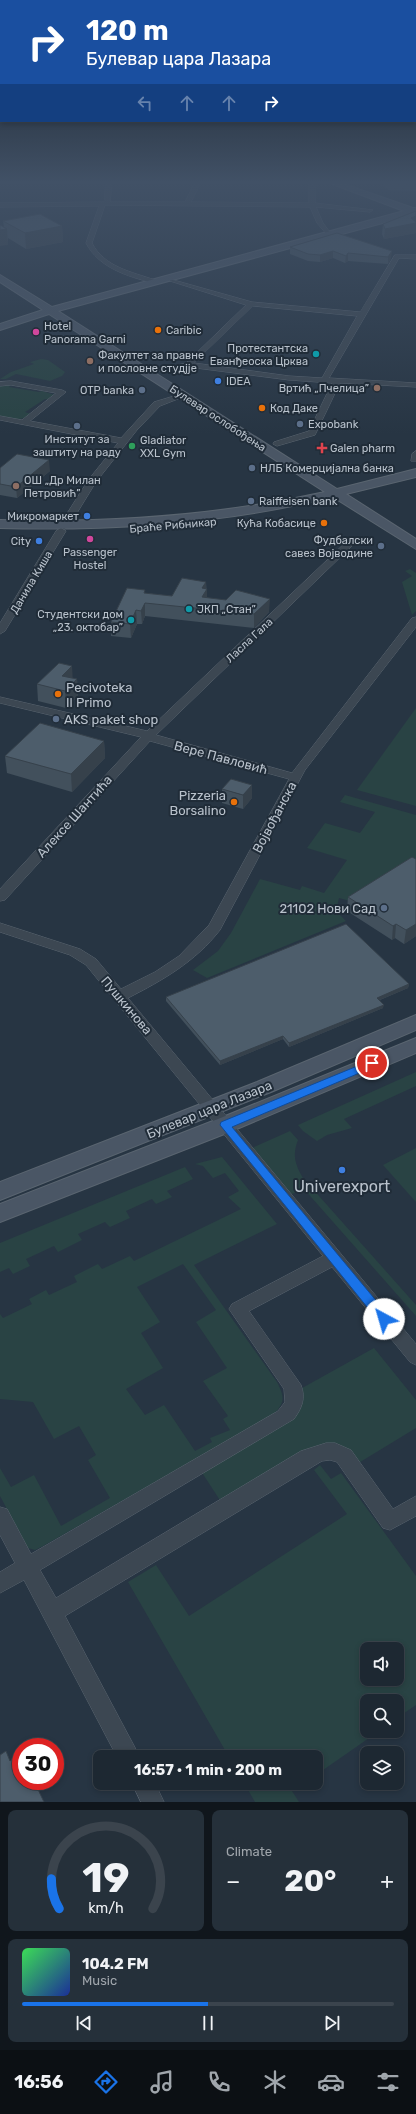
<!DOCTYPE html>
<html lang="en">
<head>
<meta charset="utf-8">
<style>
	:root { --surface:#1d2832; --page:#25303a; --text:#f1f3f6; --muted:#a0a6ac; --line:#3b444d; --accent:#1a73e8 }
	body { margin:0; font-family:Rubik,sans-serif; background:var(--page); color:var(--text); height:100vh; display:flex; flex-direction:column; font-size:15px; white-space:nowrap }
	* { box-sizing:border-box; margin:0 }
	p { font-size:13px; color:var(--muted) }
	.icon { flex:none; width:22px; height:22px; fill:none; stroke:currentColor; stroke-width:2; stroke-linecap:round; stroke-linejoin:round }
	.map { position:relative; height:1802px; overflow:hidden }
	.sheet { display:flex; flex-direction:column; gap:8px; padding:8px; background:#10161c; flex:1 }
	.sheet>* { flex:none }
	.banner { position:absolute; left:0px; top:0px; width:416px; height:122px; box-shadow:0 2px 6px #0003,0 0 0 1px var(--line); background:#1a4fa0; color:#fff; overflow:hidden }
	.fabs { position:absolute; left:360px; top:1642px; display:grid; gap:8px }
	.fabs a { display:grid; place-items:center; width:44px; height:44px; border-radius:8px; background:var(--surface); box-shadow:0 2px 6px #0003,0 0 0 1px var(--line); font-size:20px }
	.speed { position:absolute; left:12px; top:1738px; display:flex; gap:8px; font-size:20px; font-weight:700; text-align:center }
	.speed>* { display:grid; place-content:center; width:52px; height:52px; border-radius:50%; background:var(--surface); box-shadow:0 2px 6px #0003,0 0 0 1px var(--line); line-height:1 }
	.speed .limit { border:6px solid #d22; background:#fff; color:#111 }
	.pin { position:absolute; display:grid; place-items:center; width:34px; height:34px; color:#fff; margin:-17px; border:2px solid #fff; border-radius:50%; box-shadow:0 1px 4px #0007 }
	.me { position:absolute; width:44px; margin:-22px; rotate:321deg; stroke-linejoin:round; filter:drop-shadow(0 0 3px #0008) }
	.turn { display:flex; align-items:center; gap:14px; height:84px; padding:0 20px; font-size:18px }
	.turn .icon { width:52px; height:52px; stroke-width:2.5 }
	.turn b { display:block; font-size:28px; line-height:34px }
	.lanes { display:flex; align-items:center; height:38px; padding:0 20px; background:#0003; justify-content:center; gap:20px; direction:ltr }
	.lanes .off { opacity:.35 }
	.big { font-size:30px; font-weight:700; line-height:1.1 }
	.sheet .tile { flex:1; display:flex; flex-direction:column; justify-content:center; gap:6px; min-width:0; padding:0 14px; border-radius:8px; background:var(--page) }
	.sheet .dial { align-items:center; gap:0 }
	.dial svg { height:104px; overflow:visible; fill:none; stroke:var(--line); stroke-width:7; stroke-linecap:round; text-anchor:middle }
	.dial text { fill:var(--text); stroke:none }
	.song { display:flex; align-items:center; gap:12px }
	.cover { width:48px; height:48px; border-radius:6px; background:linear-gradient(135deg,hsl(130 70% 55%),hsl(230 70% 35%)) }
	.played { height:4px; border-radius:2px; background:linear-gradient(90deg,var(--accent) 50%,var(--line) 50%) }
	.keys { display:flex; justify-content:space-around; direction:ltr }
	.heat { display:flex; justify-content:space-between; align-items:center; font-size:22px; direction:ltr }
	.sheet .tiles { flex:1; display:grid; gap:8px; grid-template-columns:1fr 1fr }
	.tile:last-child { grid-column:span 2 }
	.trip { position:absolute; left:93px; top:1750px; width:230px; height:40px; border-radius:8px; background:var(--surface); box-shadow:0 2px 6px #0003,0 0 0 1px var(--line); font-weight:700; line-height:40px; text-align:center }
	.menu { display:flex; height:64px; justify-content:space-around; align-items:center; background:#0c1014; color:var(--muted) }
	.menu .icon { width:28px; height:28px }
	.menu .active { color:var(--accent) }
	.menu b { font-size:18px; color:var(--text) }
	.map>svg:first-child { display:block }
	.green { fill:#294344; fill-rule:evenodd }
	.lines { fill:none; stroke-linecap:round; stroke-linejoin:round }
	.street-casing { stroke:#5a6570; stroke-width:1 }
	.secondary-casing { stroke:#5a6570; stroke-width:2 }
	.street { fill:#3c4752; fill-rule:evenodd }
	.secondary { fill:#4a5665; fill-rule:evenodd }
	.wall { fill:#42505c }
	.shaded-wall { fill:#36414b }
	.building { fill:#4d5d6b; stroke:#36414b }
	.route { fill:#1a73e8; stroke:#114b97 }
	.food-dot { fill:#e8710a; stroke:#202c38; stroke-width:1.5 }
	.hotel-dot { fill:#d1479c; stroke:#202c38; stroke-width:1.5 }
	.culture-dot { fill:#0f9aa8; stroke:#202c38; stroke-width:1.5 }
	.education-dot { fill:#8d6e63; stroke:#202c38; stroke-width:1.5 }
	.shop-dot { fill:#3f7fe0; stroke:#202c38; stroke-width:1.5 }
	.service-dot { fill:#5c6f8a; stroke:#202c38; stroke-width:1.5 }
	.leisure-dot { fill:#2e9e5b; stroke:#202c38; stroke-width:1.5 }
	.health-dot { fill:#e0444e; stroke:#202c38; stroke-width:1.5 }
	.labels { text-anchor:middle; stroke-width:4; stroke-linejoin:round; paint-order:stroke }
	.far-poi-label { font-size:11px; fill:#b9c2cc; stroke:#202c38; text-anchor:start }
	.far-street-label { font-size:11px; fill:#b9c2cc; stroke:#202c38 }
	.poi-label { font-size:13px; fill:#b9c2cc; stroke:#202c38; text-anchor:start }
	.street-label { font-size:13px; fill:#b9c2cc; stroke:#202c38 }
	.near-poi-label { font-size:16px; fill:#b9c2cc; stroke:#202c38 }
</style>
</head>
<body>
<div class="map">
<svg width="416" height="1802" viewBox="0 0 416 1802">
	<rect width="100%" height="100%" fill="#273543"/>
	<g class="green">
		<polygon points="41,359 48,360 65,372 62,376 50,381 16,374 6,379 0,379 11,372 34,364 30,362"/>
		<path d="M11,384L9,387L39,392L42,391L55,395L50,400L45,399L25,412L31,414C21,422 12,419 0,416V386Z"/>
		<polygon points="410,569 416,573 416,611 412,615 402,582 412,576 405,571"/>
		<polygon points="416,708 416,806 357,790"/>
		<polygon points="345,795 416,815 416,858 350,901 339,898 336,911 346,921 207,978 193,970 218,951 231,933 260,879 300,890 302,886 324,893 347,860 307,848 325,823 360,833 375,812 340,802"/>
		<polygon points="416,1072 416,1086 344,1119 352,1128 327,1135 317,1141 303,1131 298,1125"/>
		<path d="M290,1131L298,1140C292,1155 295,1164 303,1178L416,1305V1316L304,1189L287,1196L252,1148Z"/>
		<polygon points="416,1148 416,1202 383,1165"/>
		<path d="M222,1157L277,1224L194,1265L277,1382C285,1398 285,1402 273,1415L43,1546L35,1550L28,1548L0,1496V1468L11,1487L34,1475L61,1526L110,1498L88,1460L96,1455L79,1426L54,1439L33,1402L0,1399V1314L3,1318L32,1304L29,1299L46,1290L49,1295L77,1282L74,1276L98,1264L102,1269L130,1256L134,1261L241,1209L228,1197L239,1191L225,1173L213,1178L203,1166L195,1164ZM183,1264L216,1310L196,1322L227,1368L203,1381L228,1416L223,1419L230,1430L210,1438L212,1442L195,1451L164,1405L145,1415L126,1389L163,1368L141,1333L160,1322L137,1287Z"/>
		<polygon points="185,1167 193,1179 167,1191 172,1197 156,1204 152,1199 126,1211 130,1218 110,1227 105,1222 78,1234 82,1240 58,1252 54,1246 26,1259 30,1266 13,1274 9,1268 0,1272 0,1243"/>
		<polygon points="374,1348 416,1400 416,1428 352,1467 337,1452 225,1508 199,1468 284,1417 295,1392"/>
		<path d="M320,1465L331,1479L341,1473L416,1576V1705L397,1718V1701H367V1731H379L316,1775V1757H229L128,1582L156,1565L189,1616L347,1514L314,1470ZM367,1649H397V1679H367Z"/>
		<polygon points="244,1783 304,1783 292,1791 299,1802 255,1802"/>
	</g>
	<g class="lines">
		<g class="street-casing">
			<g id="street">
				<path d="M106,182H112L110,202H185L195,182H201L191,202L309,203V182H315V203L373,210L370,212L316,207L323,223L332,235L329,237L317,223L310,207L105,205L92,243C104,267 132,272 155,280V282L153,283C127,276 99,268 86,243L99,206L0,207V203L104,202Z"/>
				<path d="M395,255H416V259L399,258L329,378L416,383V387L340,383L315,435L277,446L273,444L274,442L309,431L332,383L289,380L188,367L161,372L157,370L186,363L246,305L170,281V279L252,302L360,312ZM253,306L357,316L322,378L289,376L194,363Z"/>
				<polygon points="11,381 62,390 66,392 30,421 121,438 154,402 184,393 188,395 160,406 137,430 96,482 69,526 64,529 59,526 89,479 118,443 0,420 0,416 22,420 56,393 11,385 0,386 0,382"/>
				<polygon points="416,451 416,461 411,461 412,454"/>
				<polygon points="61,528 66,531 5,631 0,634 0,623 56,531"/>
				<path d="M349,541L352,542V546L156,735L292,773L412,618L416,617V627L305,770L220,930C195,962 163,980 128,998L416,1344V1365L410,1362L332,1267L249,1311L301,1385C306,1398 302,1408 294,1419L40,1570L56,1598L301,1451L326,1443H335L351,1450L393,1509L416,1496V1516L390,1530L383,1528L337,1462L330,1460L322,1461L65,1616L140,1757H117L24,1580L0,1593V1572L15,1563L0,1535V1507L7,1509L31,1554L278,1411L285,1402L284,1389L229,1309L232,1304L323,1256L86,965L70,955L0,932V923L80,949L96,959L121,989L155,972L179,956L209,925L289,779L150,741L5,900L0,901V889L141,737L0,703V697L147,731L346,542Z"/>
				<polygon points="132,1783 155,1783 164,1802 141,1802"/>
			</g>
		</g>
		<g class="secondary-casing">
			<g id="secondary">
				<path d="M327,182H338L413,208H416V214L58,311L337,489L416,469V477L346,494L416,539V549L333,497C223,524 113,531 0,528V520C110,523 217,516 325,492L49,314L0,330V324L43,310L0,282V275L52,307L404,211Z"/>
				<polygon points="416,1015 416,1030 271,1092 0,1200 0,1182 257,1082"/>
				<polygon points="416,1038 416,1053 232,1131 0,1222 0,1204 218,1119"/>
			</g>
		</g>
		<use href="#street" class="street"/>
		<use href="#secondary" class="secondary"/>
	</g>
	<g class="wall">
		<polygon points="379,182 416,182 416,191 388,190"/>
		<polygon points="416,211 416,233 384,239 382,234 383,224"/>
		<polygon points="3,221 62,226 63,242 26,249 8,238 8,245 4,227"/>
		<polygon points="337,233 391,258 388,264 348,261 345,263 333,258 320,262 308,261 290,254 290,247"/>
		<polygon points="0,468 50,471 17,498 0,495"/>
		<polygon points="206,582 207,598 269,612 254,628 145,616 142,624 137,624 131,638 111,636 111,622 145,590 145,593 172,596"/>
		<polygon points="72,666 72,678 77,679 78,696 66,708 38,701 37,684"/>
		<polygon points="104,741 105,758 72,792 7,773 5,756"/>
		<polygon points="222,789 252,798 243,809 222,803"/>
		<polygon points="416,859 416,936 404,944 395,938 392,940 347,911 348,897"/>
		<polygon points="409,984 408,988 380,1000 383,1008 289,1047 283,1039 220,1065 166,1001 166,997"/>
	</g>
	<g class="shaded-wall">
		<polygon points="416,216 416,233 384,239 385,229"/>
		<polygon points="62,226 63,242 26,249 25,233"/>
		<polygon points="7,229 8,245 0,246 0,230"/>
		<polygon points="333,251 333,258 320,262 320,255"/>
		<polygon points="392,251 391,258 388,264 388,257"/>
		<polygon points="348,253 348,261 345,263 346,256"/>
		<polygon points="49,460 50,471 17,498 16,487"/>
		<polygon points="206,582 206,590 207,589 207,602 203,609 202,588"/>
		<polygon points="145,590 146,603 145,603 145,616 142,624 141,611 144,593"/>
		<polygon points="270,599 269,612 254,628 254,614"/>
		<polygon points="136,610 137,624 131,638 130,624"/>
		<polygon points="72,666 73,683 62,676"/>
		<polygon points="77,679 78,696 66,708 65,691"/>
		<polygon points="104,741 105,758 72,792 71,774"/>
		<polygon points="252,785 252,798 243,809 243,795"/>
		<polygon points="396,924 395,938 392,940 393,926"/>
		<polygon points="416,924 416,936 404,944 406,930"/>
		<polygon points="409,984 408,988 377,1001 377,998"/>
		<polygon points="384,1005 383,1008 289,1047 289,1043"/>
		<polygon points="283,1036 283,1039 220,1065 220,1061"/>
	</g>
	<g class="building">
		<polygon points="388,182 416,182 416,183"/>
		<polygon points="416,211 416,216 411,218 416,222 416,223 385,229 383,224"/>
		<polygon points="40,214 62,226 25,233 3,221"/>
		<polygon points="0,225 7,229 0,230"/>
		<polygon points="337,233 392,251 388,257 348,253 346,256 333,251 320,255 308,254 290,247"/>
		<polygon points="17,454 49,460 16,487 0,484 0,468"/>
		<polygon points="182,578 206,582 202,588 207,589 202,597 226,600 236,590 270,599 254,614 145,603 141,611 136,610 130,624 111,622 127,588 145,590 144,593 172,596"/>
		<polygon points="59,663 72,666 62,676 77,679 65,691 37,684"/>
		<polygon points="40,723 104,741 71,774 5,756"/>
		<polygon points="231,779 252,785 243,795 222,789"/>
		<polygon points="412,857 416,859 416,924 406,930 396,924 393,926 348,897"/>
		<polygon points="346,924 409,984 377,998 384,1005 289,1043 283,1036 220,1061 166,997"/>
		<polygon points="6,1751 10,1761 20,1754 21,1756 21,1781 34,1781 44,1802 0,1802 0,1755"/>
	</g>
	<linearGradient id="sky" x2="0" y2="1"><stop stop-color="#151d25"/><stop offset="0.42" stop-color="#415166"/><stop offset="1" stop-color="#415166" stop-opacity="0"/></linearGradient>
	<rect width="416" height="434" fill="url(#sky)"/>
	<polygon class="route" points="372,1060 376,1061 377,1063 376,1066 232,1127 388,1315 390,1319 388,1323 384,1324 380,1323 220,1125 221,1122"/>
	<g class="food-dot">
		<circle cx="158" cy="330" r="4"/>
		<circle cx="262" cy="408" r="4"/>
		<circle cx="324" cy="523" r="4"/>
		<circle cx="58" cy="694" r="4"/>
		<circle cx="234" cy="802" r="4"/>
	</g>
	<g class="hotel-dot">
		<circle cx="36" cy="332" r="4"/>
		<circle cx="90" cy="539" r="4"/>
	</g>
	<g class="culture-dot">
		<circle cx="316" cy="354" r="4"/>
		<circle cx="189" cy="609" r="4"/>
		<circle cx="131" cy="620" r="4"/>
	</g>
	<g class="education-dot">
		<circle cx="90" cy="361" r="4"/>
		<circle cx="377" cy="388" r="4"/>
		<circle cx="16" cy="486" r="4"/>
	</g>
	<g class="shop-dot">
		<circle cx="218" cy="381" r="4"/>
		<circle cx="87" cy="516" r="4"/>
		<circle cx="39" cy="541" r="4"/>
		<circle cx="342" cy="1170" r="4"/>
	</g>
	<g class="service-dot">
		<circle cx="142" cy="390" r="4"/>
		<circle cx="300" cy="424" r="4"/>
		<circle cx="77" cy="426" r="4"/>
		<circle cx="252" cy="468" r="4"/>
		<circle cx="251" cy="501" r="4"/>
		<circle cx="381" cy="546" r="4"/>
		<circle cx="56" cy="719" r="4"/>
		<circle cx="384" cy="908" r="4"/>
	</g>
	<circle class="leisure-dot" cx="132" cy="446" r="4"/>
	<path class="health-dot" d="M320 442h4v4h4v4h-4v4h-4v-4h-4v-4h4z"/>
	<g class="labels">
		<g class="far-poi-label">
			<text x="44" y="330">Hotel<tspan x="44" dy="13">Panorama Garni</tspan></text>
			<text x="166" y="334">Caribic</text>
			<text x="308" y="352" text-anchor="end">Протестантска<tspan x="308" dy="13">Еванђеоска Црква</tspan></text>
			<text x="98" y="359">Факултет за правне<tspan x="98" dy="13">и пословне студјје</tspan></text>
			<text x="226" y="385">IDEA</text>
			<text x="369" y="392" text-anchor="end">Вртић „Пчелица”</text>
			<text x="134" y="394" text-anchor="end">OTP banka</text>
			<text x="270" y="412">Код Даке</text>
			<text x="308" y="428">Expobank</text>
			<text x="77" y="443" text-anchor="middle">Институт за<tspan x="77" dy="13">заштиту на раду</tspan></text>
			<text x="140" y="444">Gladiator<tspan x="140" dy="13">XXL Gym</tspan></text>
			<text x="330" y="452">Galen pharm</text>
			<text x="260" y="472">НЛБ Комерцијална банка</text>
			<text x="24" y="484">ОШ „Др Милан<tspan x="24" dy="13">Петровић”</tspan></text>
			<text x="259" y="505">Raiffeisen bank</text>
			<text x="79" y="520" text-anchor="end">Микромаркет</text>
			<text x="316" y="527" text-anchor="end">Кућа Кобасице</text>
			<text x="373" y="544" text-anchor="end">Фудбалски<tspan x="373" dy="13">савез Војводине</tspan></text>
			<text x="31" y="545" text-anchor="end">City</text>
			<text x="90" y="556" text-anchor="middle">Passenger<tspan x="90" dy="13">Hostel</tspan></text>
			<text x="197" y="613">ЈКП „Стан”</text>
			<text x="123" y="618" text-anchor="end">Студентски дом<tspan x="123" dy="13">„23. октобар”</tspan></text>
		</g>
		<g class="far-street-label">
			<text transform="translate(218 418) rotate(33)" y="4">Булевар ослобођења</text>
			<text transform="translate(173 525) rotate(-5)" y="4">Браће Рибникар</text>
			<text transform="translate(31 582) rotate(-59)" y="4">Данила Киша</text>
			<text transform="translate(249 640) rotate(-43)" y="4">Ласла Гала</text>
		</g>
		<g class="poi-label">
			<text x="66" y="692">Pecivoteka<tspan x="66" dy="15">Il Primo</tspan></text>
			<text x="64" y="724">AKS paket shop</text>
			<text x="226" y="800" text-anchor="end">Pizzeria<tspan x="226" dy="15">Borsalino</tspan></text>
			<text x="376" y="913" text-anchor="end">21102 Нови Сад</text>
		</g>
		<g class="street-label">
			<text transform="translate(221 757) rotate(15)" y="5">Вере Павловић</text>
			<text transform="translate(74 816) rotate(-48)" y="5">Алексе Шантића</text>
			<text transform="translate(274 817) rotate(-62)" y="5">Војвођанска</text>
			<text transform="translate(127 1005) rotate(50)" y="5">Пушкинова</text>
			<text transform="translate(209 1109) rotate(-22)" y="5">Булевар цара Лазара</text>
		</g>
		<g class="near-poi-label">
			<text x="342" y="1192">Univerexport</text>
		</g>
	</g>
</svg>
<div class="fabs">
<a><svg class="icon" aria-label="sound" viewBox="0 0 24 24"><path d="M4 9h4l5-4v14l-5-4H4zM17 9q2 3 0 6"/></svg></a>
<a><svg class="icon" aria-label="search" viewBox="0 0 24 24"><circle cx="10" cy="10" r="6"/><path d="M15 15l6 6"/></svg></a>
<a><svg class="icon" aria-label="layers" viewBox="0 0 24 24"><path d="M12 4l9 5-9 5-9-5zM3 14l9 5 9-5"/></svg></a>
</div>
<div class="speed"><div class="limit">30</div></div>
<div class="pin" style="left:372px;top:1063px;background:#d93025"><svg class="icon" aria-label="arrive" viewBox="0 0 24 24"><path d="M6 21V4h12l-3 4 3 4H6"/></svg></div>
<svg class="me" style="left:384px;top:1319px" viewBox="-20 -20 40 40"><circle r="19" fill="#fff"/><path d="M0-13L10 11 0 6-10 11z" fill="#1a73e8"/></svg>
<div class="trip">16:57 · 1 min · 200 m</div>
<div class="banner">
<div class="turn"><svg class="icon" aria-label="right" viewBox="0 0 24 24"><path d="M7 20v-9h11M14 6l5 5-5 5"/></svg><div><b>120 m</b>Булевар цара Лазара</div></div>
<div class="lanes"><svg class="icon off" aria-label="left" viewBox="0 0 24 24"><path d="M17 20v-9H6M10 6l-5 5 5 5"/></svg><svg class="icon off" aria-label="ahead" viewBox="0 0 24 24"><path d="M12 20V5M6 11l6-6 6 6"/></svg><svg class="icon off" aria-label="ahead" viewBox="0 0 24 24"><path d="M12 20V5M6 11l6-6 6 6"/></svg><svg class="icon" aria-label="right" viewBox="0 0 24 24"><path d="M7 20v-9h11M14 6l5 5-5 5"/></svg></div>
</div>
</div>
<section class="sheet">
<div class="tiles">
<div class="tile dial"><svg viewBox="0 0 100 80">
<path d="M14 69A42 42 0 1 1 86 69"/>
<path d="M14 69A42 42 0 0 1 8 46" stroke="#1a73e8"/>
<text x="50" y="56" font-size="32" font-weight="700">19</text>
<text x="50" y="72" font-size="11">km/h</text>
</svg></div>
<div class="tile"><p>Climate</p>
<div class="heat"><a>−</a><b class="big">20°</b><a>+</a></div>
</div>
<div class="tile">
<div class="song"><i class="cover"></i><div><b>104.2 FM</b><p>Music</p></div></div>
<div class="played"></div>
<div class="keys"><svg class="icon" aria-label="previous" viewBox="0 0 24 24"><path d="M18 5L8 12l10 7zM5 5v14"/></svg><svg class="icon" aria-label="pause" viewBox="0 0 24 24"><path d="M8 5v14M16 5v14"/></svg><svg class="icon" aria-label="next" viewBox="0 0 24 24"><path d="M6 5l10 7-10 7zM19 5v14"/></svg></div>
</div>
</div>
</section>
<nav class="menu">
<b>16:56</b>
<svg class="icon active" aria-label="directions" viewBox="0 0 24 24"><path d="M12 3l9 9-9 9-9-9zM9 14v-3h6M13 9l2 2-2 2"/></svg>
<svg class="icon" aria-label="music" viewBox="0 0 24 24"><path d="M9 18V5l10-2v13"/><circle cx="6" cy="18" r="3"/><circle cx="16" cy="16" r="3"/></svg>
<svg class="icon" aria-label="phone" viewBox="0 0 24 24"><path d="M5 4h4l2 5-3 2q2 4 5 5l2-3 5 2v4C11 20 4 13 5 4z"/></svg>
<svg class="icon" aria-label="climate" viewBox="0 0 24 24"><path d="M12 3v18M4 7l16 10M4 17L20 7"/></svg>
<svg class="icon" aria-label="car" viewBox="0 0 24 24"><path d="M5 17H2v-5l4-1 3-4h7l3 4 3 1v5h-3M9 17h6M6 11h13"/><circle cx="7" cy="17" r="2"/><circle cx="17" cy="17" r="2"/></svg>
<svg class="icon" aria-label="filters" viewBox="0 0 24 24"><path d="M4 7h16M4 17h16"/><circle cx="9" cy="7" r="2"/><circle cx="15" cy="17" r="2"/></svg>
</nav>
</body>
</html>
